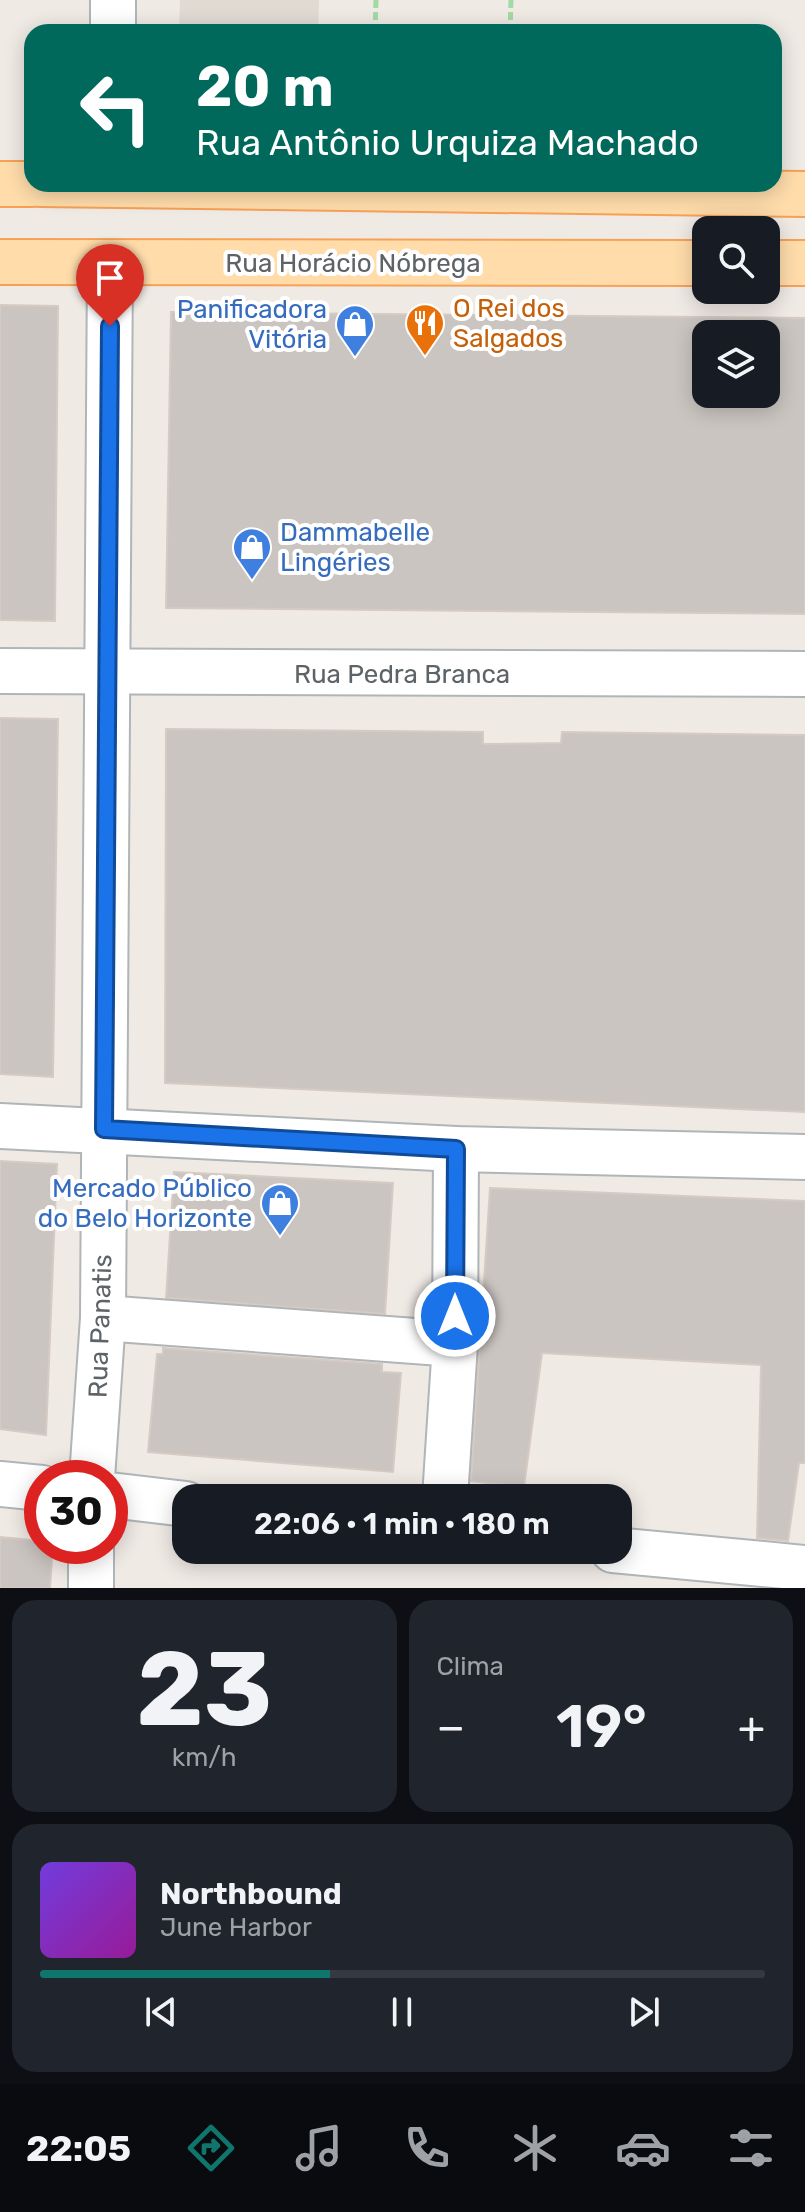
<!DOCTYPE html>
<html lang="pt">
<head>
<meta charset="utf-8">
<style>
	:root { --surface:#171b24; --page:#20242c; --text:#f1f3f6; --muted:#9ea1a6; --line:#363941; --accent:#0f766e }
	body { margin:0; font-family:Rubik,sans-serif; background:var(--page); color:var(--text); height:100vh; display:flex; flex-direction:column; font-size:30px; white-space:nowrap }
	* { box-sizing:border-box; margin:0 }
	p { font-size:26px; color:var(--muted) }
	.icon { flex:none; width:44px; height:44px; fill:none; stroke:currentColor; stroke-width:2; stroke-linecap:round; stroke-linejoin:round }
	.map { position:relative; height:1588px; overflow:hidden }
	.side { display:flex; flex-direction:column; gap:12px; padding:12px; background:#0d0f14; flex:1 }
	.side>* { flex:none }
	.guide { position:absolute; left:24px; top:24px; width:758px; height:168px; border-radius:24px; box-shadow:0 4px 20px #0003; background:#00695c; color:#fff; overflow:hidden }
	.controls { position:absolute; left:692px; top:216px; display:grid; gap:16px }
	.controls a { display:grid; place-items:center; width:88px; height:88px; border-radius:16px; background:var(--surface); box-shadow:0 4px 20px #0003; font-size:40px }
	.speed { position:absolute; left:24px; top:1460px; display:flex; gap:16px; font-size:40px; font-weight:700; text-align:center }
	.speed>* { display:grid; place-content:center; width:104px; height:104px; border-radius:50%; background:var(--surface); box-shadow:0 4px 20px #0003; line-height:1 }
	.speed .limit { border:12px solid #d22; background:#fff; color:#111 }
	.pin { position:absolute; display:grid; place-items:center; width:68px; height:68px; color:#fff; margin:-82px -34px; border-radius:50% 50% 50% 0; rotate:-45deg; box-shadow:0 0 8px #0007 }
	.pin .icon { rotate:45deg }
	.me { position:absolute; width:88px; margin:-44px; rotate:0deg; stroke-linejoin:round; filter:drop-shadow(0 0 6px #0008) }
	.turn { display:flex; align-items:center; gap:28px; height:168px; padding:0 40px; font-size:36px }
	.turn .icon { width:104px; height:104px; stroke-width:2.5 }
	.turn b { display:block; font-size:56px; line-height:68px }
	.big { font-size:60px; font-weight:600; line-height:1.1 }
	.side .widget { flex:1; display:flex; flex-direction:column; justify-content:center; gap:12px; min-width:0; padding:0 28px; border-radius:24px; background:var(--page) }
	.side .dial { align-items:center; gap:0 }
	.dial b { font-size:104px; line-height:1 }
	.song { display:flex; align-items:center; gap:24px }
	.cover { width:96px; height:96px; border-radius:12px; background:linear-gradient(135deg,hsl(260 70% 55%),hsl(300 70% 35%)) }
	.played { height:8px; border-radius:4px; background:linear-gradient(90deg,var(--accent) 40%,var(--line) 40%) }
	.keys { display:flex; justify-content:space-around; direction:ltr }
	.heat { display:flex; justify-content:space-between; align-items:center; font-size:44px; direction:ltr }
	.side .tiles { flex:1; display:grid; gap:12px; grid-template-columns:1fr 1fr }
	.widget:last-child { grid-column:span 2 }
	.trip { position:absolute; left:172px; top:1484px; width:460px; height:80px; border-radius:24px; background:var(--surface); box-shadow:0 4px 20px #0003; font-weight:600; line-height:80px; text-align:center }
	.tabs { display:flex; height:128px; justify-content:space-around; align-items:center; background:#090b0e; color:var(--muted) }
	.tabs .icon { width:56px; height:56px }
	.tabs .current { color:var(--accent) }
	.tabs b { font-size:36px; color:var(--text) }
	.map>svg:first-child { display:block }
	.education { fill:#e0dad3 }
	.building { fill:#cbc5c1; stroke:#d5cbc3; stroke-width:2; fill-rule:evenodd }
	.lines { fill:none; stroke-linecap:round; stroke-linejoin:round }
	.street-casing { stroke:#b0b5b8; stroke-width:48 }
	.primary-casing { stroke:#f7a157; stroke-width:48 }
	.path { stroke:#a3daa3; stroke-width:5; stroke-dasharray:8 4; stroke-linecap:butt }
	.street { stroke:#fff; stroke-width:44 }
	.primary { stroke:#ffdcaa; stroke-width:44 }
	.route-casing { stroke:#114b97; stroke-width:20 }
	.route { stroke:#1a73e8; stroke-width:14 }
	.labels { text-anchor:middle; stroke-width:8; stroke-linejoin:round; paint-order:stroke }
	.street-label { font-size:26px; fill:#5d6366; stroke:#fff }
	.food-label { font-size:26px; fill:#c56008; stroke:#fff; text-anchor:start }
	.shop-label { font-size:26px; fill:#366cbe; stroke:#fff; text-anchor:end }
</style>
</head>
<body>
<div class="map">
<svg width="805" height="1588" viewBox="0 0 805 1588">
	<rect width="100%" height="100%" fill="#f0eae5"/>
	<polygon class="education" points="180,0 319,0 318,32 179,32"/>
	<g class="building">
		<polygon points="0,305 58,306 55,621 0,620"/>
		<path d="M171,312L805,318V614L166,608ZM706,334H766V394H706Z"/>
		<polygon points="0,718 58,719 53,1077 0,1074"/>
		<polygon points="166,729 483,732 483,744 561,743 562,732 805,735 805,1112 165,1083"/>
		<polygon points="0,1161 57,1164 46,1435 0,1429"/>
		<polygon points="174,1172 393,1183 385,1314 166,1298"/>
		<polygon points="490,1188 805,1201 805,1463 799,1463 788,1541 757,1538 761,1365 542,1353 524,1487 471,1481"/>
		<polygon points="163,1348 382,1364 382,1372 401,1373 393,1472 148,1452 157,1354 163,1354"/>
		<polygon points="0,1537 42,1541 42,1546 53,1546 50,1588 0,1588"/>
	</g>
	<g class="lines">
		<g class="street-casing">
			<g id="street">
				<polyline points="113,32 113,0"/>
				<polyline points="0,671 805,674"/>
				<polyline points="0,1126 456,1149 805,1157"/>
				<polyline points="103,1318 455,1344"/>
				<polyline points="92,1478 103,1318 110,263"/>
				<polyline points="0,1484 42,1488"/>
				<polyline points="110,1495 186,1504"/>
				<polyline points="445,1498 455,1344 456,1149"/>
				<polyline points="91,1546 91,1588"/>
				<polyline points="613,1550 805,1568"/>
			</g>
		</g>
		<g class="primary-casing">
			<g id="primary">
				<polyline points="0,184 32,184"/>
				<polyline points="40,184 805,194"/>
				<polyline points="0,262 706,263"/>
				<polyline points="766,263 805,263"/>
			</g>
		</g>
		<g class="path">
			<polyline points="375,32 376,0"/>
			<polyline points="510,32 511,0"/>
		</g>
		<use href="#street" class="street"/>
		<use href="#primary" class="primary"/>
	</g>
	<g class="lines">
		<g class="route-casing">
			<polyline id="route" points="110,326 104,1129 456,1149 455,1316"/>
		</g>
		<use href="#route" class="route"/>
	</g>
	<defs>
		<g id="restaurant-pin" transform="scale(2)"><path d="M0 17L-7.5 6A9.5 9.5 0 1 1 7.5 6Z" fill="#e8710a" stroke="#fff"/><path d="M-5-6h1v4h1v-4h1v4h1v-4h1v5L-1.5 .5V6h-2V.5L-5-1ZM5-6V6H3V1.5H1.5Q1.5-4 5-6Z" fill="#fff"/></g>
		<g id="shop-pin" transform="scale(2)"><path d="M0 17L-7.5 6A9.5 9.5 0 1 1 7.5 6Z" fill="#3f7fe0" stroke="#fff"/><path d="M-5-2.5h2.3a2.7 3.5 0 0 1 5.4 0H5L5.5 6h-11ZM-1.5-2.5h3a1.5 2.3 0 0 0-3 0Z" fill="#fff"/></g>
	</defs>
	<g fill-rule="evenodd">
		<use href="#restaurant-pin" x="425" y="323"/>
		<use href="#shop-pin" x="355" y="324"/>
		<use href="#shop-pin" x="252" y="547"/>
		<use href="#shop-pin" x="280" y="1203"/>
	</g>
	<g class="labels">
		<g class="street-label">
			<text x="353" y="272">Rua Horácio Nóbrega</text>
			<text x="402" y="683">Rua Pedra Branca</text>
			<text transform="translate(100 1326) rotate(-88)" y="9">Rua Panatis</text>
		</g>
		<g class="food-label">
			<text x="453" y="317">O Rei dos<tspan x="453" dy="30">Salgados</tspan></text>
		</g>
		<g class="shop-label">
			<text x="327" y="318">Panificadora<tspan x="327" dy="30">Vitória</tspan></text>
			<text x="280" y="541" text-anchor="start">Dammabelle<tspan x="280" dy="30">Lingéries</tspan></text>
			<text x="252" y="1197">Mercado Público<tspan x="252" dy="30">do Belo Horizonte</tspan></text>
		</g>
	</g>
</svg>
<div class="controls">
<a><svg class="icon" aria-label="search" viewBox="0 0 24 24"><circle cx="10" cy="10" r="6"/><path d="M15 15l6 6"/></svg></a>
<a><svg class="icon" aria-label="layers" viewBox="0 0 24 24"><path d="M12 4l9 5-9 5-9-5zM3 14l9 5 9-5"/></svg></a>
</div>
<div class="speed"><div class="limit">30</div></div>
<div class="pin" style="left:110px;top:326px;background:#d93025"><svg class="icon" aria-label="arrive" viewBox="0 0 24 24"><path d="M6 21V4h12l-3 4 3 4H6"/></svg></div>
<svg class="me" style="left:455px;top:1316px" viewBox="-20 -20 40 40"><circle r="17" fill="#1a73e8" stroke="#fff" stroke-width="3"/><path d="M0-11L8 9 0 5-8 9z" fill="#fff"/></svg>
<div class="trip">22:06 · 1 min · 180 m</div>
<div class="guide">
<div class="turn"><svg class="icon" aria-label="left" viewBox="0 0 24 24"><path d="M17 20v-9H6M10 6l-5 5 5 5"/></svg><div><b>20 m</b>Rua Antônio Urquiza Machado</div></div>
</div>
</div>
<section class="side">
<div class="tiles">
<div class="widget dial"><b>23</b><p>km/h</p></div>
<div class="widget"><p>Clima</p>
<div class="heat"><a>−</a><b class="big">19°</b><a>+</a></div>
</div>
<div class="widget">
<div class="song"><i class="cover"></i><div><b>Northbound</b><p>June Harbor</p></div></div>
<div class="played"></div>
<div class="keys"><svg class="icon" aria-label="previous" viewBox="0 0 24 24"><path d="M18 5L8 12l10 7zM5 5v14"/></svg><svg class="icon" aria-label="pause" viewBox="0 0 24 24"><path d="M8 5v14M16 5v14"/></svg><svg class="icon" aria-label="next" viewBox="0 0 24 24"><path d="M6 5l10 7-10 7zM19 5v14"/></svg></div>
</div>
</div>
</section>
<nav class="tabs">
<b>22:05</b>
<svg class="icon current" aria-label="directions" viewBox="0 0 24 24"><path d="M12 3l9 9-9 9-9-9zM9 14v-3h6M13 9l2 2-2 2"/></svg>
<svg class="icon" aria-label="music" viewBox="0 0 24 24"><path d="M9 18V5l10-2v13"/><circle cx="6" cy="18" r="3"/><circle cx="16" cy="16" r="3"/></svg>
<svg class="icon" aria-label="phone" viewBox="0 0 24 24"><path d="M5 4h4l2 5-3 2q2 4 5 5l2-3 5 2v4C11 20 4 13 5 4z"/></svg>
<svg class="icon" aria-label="climate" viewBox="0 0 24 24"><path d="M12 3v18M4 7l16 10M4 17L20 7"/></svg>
<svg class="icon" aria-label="car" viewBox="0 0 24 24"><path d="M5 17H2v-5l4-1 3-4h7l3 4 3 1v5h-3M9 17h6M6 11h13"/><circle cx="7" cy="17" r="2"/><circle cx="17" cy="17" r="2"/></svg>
<svg class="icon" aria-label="filters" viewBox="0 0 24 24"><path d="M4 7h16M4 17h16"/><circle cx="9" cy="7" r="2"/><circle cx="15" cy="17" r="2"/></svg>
</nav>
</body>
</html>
